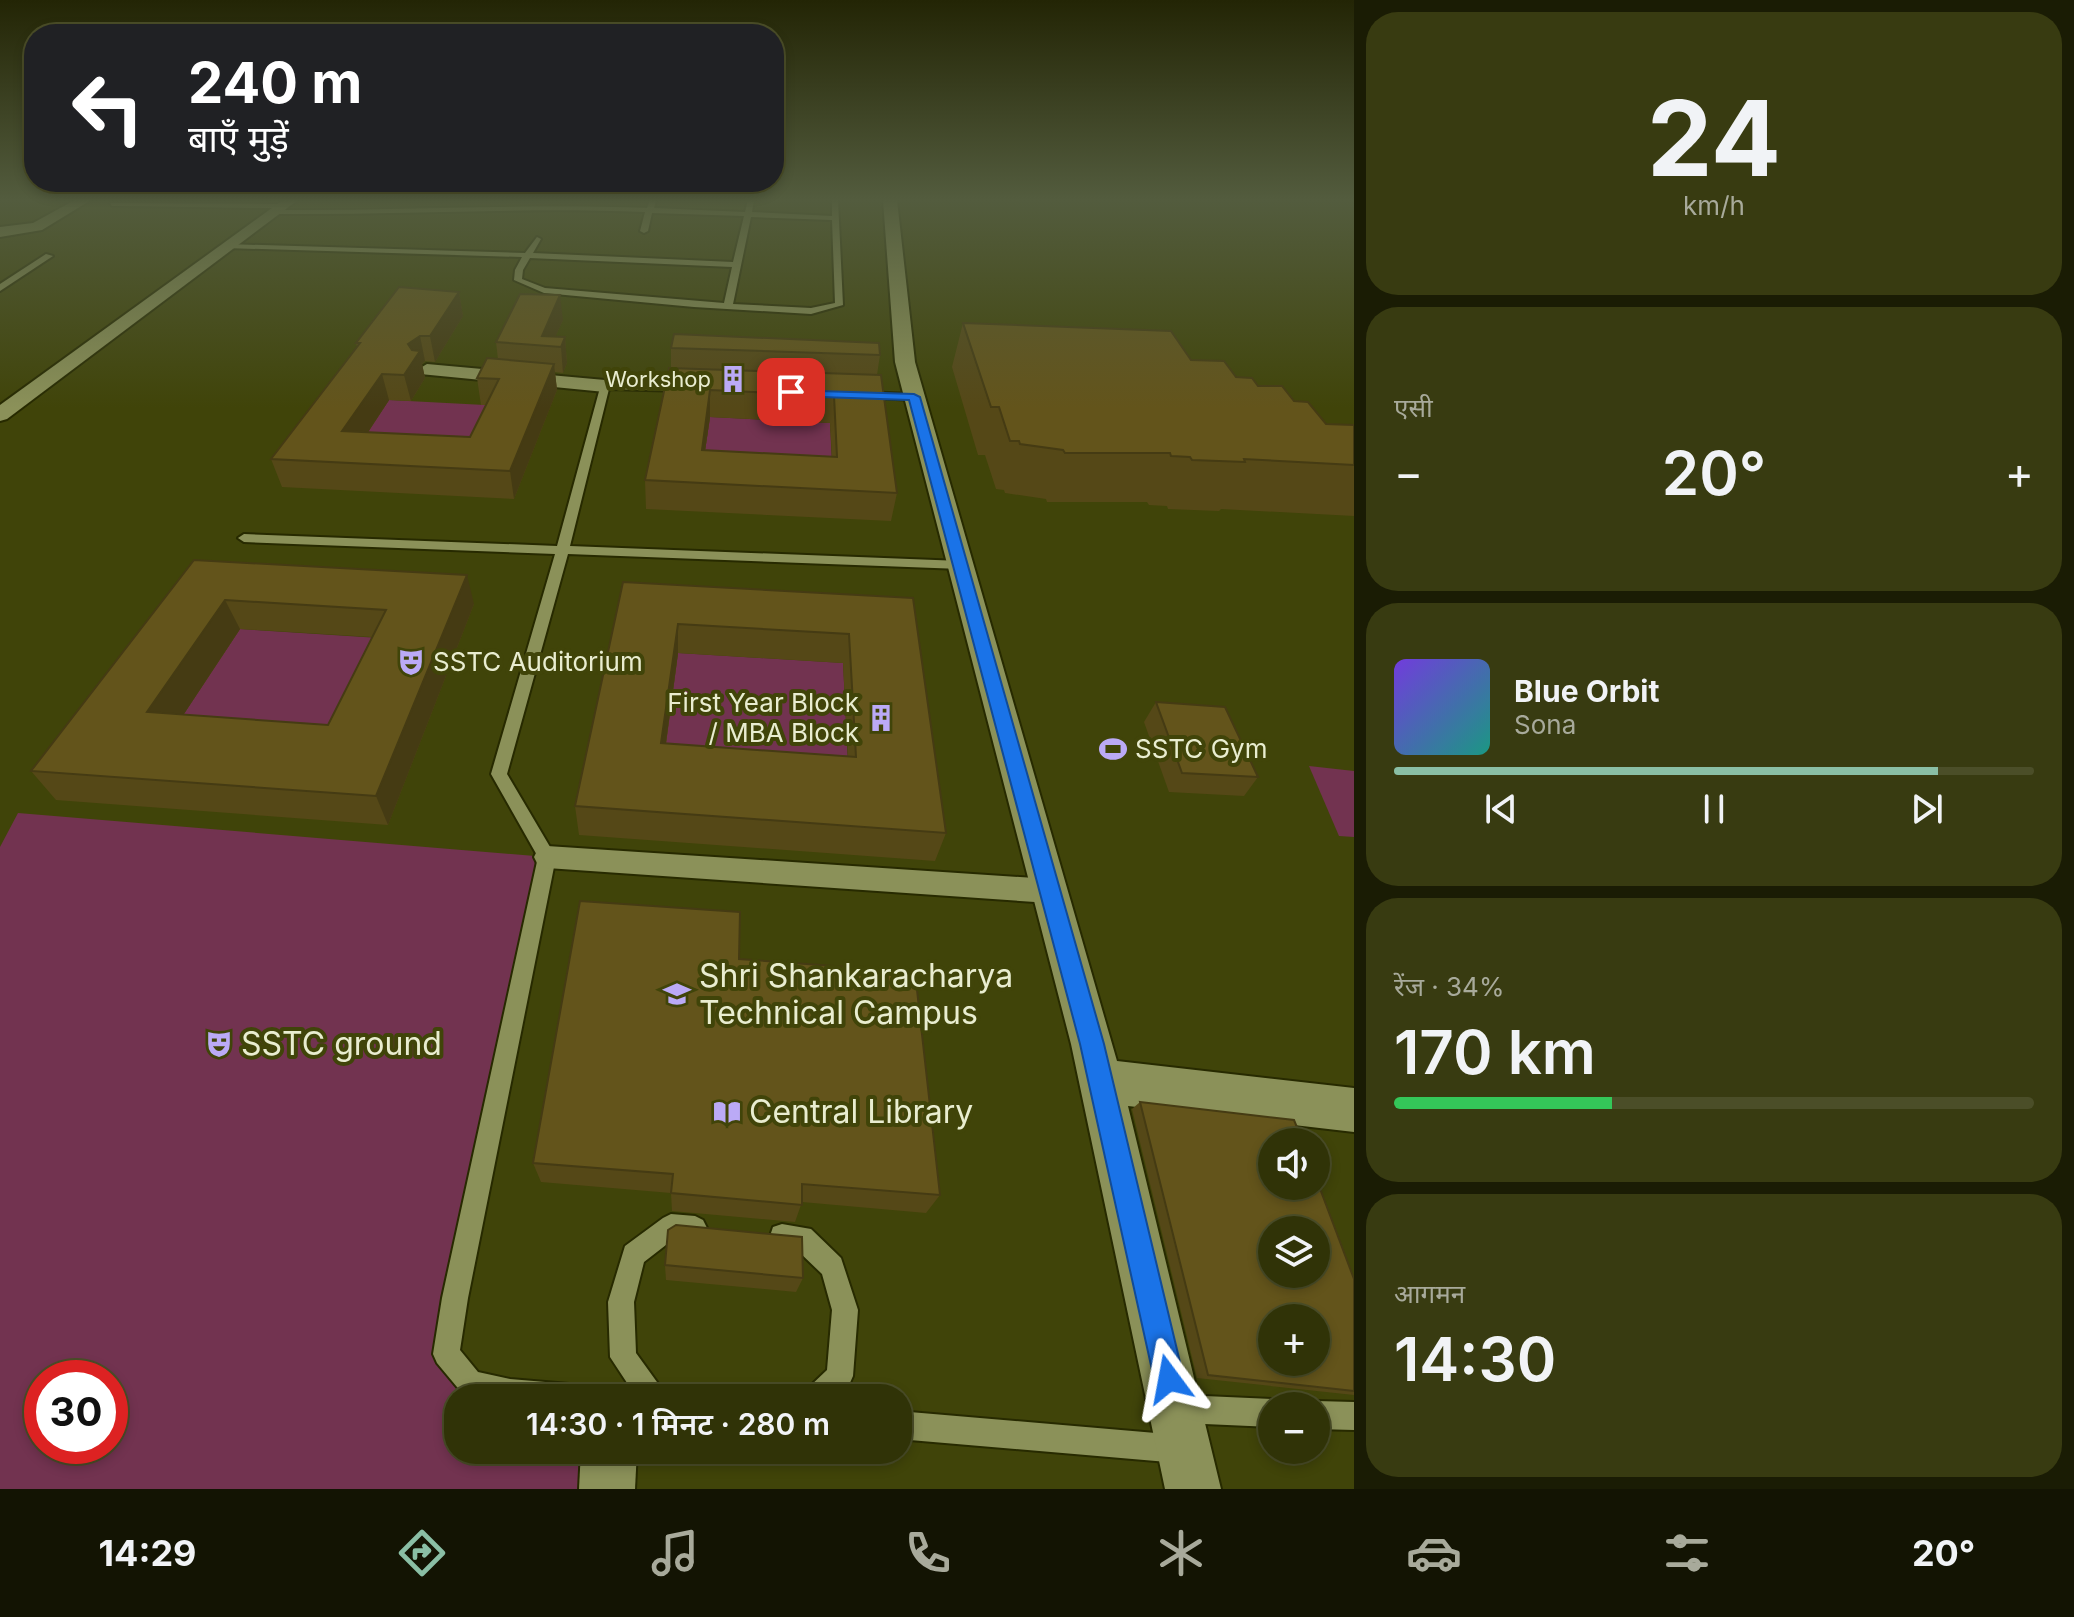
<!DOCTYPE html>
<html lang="hi">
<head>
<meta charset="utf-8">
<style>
	:root { --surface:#303307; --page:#383b11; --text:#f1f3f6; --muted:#a8aa9b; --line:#4b4e28; --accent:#8abfa5 }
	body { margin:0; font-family:Inter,"Noto Sans Devanagari",sans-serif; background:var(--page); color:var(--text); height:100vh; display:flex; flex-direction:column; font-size:30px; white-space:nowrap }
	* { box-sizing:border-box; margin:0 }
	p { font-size:26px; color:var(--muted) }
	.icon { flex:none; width:44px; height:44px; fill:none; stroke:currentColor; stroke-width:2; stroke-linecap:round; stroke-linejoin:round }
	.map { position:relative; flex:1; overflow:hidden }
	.details { display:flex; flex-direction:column; gap:12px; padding:12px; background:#1a1c04; width:720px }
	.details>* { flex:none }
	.banner { position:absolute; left:24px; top:24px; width:760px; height:168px; border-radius:32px; box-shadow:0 4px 12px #0003,0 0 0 2px var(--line); background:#202124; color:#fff; overflow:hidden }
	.fabs { position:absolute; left:1258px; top:1128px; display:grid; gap:16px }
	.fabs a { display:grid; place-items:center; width:72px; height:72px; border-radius:50%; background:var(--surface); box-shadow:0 4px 12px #0003,0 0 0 2px var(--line); font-size:40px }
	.speed { position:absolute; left:24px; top:1360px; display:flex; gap:16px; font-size:40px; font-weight:700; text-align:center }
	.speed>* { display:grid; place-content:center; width:104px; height:104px; border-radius:50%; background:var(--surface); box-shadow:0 4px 12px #0003,0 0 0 2px var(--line); line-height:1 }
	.speed .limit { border:12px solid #d22; background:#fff; color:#111 }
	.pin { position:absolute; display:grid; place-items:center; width:68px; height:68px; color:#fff; margin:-34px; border-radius:16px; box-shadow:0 4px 12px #0006 }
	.me { position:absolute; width:88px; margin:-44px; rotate:347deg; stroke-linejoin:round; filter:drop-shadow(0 0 6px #0008) }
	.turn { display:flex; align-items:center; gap:28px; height:168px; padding:0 32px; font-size:36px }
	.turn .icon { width:104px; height:104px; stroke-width:2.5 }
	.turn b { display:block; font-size:56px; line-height:68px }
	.big { font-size:60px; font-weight:600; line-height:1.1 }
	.details .tile { flex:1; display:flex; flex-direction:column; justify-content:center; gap:12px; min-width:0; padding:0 28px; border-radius:32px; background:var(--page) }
	.details .dial { align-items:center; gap:0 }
	.dial b { font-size:104px; line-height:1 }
	.song { display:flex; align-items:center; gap:24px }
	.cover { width:96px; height:96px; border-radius:12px; background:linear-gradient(135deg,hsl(260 70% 55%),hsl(170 70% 35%)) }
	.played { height:8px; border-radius:4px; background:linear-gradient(90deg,var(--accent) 85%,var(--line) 85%) }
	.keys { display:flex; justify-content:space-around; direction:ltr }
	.heat { display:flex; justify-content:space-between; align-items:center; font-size:44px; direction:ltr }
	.charge { height:12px; border-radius:6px; background:linear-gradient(90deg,#34c759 34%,var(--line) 0) }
	.trip { position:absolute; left:444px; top:1384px; width:468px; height:80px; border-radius:32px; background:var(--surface); box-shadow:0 4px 12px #0003,0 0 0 2px var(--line); font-weight:600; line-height:80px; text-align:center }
	.tab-bar { display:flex; height:128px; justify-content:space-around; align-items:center; background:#131403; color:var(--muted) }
	.tab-bar .icon { width:56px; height:56px }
	.tab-bar .active { color:var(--accent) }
	.tab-bar b { font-size:36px; color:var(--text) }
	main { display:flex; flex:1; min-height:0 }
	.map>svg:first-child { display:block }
	.green { fill:#723350; fill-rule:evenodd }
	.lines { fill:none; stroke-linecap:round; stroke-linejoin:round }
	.service-casing { stroke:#272a00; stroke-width:4 }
	.pedestrian-casing { stroke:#272a00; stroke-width:4 }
	.minor-casing { stroke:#272a00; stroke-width:4 }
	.service { fill:#8b9159; fill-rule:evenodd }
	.pedestrian { fill:#8b9159; fill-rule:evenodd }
	.minor { fill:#8b9159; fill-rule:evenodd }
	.wall { fill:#554817; fill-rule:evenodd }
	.shaded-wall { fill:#453b13 }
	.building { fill:#63541b; stroke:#453b13; stroke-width:2; fill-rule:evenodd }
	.route { fill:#1a73e8; stroke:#114b97; stroke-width:2 }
	.labels { text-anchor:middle; stroke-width:8; stroke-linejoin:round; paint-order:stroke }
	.far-poi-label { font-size:22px; fill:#e9edd0; stroke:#404409; text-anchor:end }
	.poi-label { font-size:26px; fill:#e9edd0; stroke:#404409; text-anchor:start }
	.near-poi-label { font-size:32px; fill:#e9edd0; stroke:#404409; text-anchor:start }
</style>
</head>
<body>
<main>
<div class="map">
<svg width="1354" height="1489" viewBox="0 0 1354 1489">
	<rect width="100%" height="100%" fill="#404409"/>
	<g class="green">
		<polygon points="389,400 504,406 476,465 351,458"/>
		<polygon points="710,417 830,423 833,485 701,478"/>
		<polygon points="240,629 395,639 341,754 166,741"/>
		<polygon points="678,653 843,663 849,786 662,772"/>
		<polygon points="1309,766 1354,771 1354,837 1339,836"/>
		<path d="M18,813L547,857L446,1354L471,1384L581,1398H458V1450H609L607,1489H0V847ZM42,1378H110V1446H42Z"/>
	</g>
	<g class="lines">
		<g class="service-casing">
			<g id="service">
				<path d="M650,200L656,201L654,208L745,212L748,200H754L752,212L832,216V200H838L843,305L811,314L694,307L544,293L514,280L515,270L522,257L226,248L222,246L226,244L525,253L537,237L541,239L533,253L733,262L744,216L652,213L648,231L644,233L640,231L645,212C523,207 400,215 277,214L273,212L277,210C400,211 523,203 647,208ZM751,217L832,220L835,303L811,308L733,304ZM530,258L732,267L724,303L545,288L522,279L523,270Z"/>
				<polygon points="110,203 283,204 287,206 283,208 112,206"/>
				<polygon points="46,254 53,256 0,291 0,284"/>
				<polygon points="601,384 683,385 688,388 683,391 609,389 570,546 961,561 968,565 961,569 568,554 507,774 556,857 468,1298 460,1350 478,1372 510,1379 581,1385 590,1389 594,1398 474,1398 462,1393 437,1363 433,1354 442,1298 538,857 491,774 555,554 244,542 238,538 244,534 557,546"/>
				<polygon points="862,392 914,394 919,397 914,400 858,397 858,393"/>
				<polygon points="671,1214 695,1216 703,1220 707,1228 703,1236 695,1240 675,1238 644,1262 634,1302 636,1353 662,1389 666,1398 637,1398 610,1357 608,1302 625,1246 663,1218"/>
				<polygon points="782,1224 811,1229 841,1258 858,1310 853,1376 849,1385 836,1398 803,1398 807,1389 827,1370 832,1310 822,1274 797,1250 773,1245 770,1236 773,1227"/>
				<polygon points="1182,1395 1272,1399 1283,1406 1272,1406 1272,1427 1182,1423 1172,1419 1168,1409 1172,1399"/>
				<polygon points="1316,1401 1354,1402 1354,1430 1316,1429 1316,1406 1306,1406"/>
				<polygon points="898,1411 1179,1435 1189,1439 1193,1449 1189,1459 1179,1463 898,1439"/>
			</g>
		</g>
		<g class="pedestrian-casing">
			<polygon id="pedestrian" points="547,846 1050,879 1060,883 1064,891 1060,899 1050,903 547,868 538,865 534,857 538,849"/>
		</g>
		<g class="minor-casing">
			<g id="minor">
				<polygon points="75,200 91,200 42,230 0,237 0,227 33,223"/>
				<polygon points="283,200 298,200 7,419 0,421 0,405"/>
				<polygon points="883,200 897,200 915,362 1117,1061 1354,1088 1354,1132 1128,1106 1221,1489 1165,1489 1071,1044 895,362"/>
				<polygon points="427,364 605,380 615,386 605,392 420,374 417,370"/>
				<polygon points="581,1450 637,1450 635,1489 579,1489"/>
			</g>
		</g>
		<use href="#service" class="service"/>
		<use href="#pedestrian" class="pedestrian"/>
		<use href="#minor" class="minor"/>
	</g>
	<g class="wall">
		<polygon points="459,292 463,316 435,362 425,361 422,364 425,378 411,401 389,400 368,432 470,437 487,405 481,405 477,378 498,359 496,342 563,320 555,337 565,337 567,363 563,373 555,372 557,390 514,499 282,487 271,459 357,347 356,343"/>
		<polygon points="963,323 1191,360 1258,386 1294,401 1326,424 1354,425 1354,516 1221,509 1219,511 1168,509 1167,506 1149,505 1147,502 1047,502 1046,499 1005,493 1004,490 996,489 985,455 978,455 952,367"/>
		<path d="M671,348L880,355L877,375L897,493L891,521L646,509L645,480L671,368ZM710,417L830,423L832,457L705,451Z"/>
		<path d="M194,560L474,604L388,825L56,800L31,771ZM240,629L372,637L328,725L183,715Z"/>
		<path d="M623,582L913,598L946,833L935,861L579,835L575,806ZM678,653L843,663L848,756L666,744Z"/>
		<polygon points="1156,702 1258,777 1244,796 1169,792 1144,722"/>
		<polygon points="739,959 940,1195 926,1213 802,1202 795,1222 672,1211 671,1193 541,1182 533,1163"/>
		<polygon points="1140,1102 1354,1279 1354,1395 1197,1378 1132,1109"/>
		<polygon points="665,1265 803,1278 796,1292 666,1280"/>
	</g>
	<g class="shaded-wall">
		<polygon points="459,292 463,316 435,362 430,336"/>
		<polygon points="560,295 563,320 551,346 542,336"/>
		<polygon points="420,336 425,361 422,364 425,378 411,401 404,375 408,344"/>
		<polygon points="565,337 567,363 563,373 561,347"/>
		<polygon points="554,364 557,390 514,499 510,471"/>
		<polygon points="382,374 389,400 351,458 342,431"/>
		<polygon points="710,390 710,417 701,478 702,450"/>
		<polygon points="467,575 474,604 388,825 376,796"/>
		<polygon points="225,600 240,629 166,741 147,712"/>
		<polygon points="678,624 678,653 662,772 661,743"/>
	</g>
	<g class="building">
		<polygon points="399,287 459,292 430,336 420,336 408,344 412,350 420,351 404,375 382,374 342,431 470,437 499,379 477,378 487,358 554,364 510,471 271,459 360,343 356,343"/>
		<polygon points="520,294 560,295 542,336 565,337 561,347 496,342"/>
		<polygon points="963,323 1171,331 1191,360 1224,361 1236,377 1252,378 1258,386 1282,386 1294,401 1308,402 1326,424 1354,425 1354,465 1244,459 1245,462 1192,460 1190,457 1171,456 1170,453 1065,453 1063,450 1020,444 1019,441 1010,441 999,407 991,407"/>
		<polygon points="674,334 879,343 880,355 671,348"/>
		<path d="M669,368L881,375L897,493L645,480ZM710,390L834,396L837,457L702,450Z"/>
		<path d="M194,560L467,575L376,796L31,771ZM225,600L386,610L328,725L147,712Z"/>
		<path d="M623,582L913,598L946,833L575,806ZM678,624L849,634L856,757L661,743Z"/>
		<polygon points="1156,702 1225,707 1258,777 1182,773"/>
		<polygon points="580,901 740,912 739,959 915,972 940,1195 802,1184 802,1205 671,1193 673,1174 533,1163"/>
		<path d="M1140,1102L1294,1120L1303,1142H1272V1186H1316V1178L1354,1279V1391L1208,1375ZM1272,1230H1316V1274H1272ZM1272,1318H1316V1362H1272Z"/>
		<polygon points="676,1225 802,1237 803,1278 665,1265 668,1230"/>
	</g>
	<linearGradient id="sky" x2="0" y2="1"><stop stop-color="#232505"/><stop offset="0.49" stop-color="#535c3e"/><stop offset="1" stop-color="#535c3e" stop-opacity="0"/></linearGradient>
	<rect width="1354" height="408" fill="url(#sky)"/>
	<polygon class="route" points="787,390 914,394 920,397 1104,1044 1184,1379 1179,1390 1169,1394 1158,1390 1154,1379 1080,1044 909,400 791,396 785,392"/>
	<defs>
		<g id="building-bare" transform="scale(2.16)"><path d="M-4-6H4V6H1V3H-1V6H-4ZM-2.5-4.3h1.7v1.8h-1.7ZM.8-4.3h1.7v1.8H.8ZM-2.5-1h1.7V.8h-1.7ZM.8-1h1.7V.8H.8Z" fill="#bbaaf6" stroke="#404409" stroke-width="2.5" paint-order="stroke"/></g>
		<g id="theatre-bare" transform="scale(2.16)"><path d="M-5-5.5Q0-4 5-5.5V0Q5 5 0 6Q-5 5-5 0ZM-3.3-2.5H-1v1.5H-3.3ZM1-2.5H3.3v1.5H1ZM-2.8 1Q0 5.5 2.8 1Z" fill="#bbaaf6" stroke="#404409" stroke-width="2.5" paint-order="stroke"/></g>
		<g id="stadium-bare" transform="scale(2.16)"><path d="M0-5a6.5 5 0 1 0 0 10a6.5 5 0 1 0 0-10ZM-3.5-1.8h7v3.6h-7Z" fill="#bbaaf6" stroke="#404409" stroke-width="2.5" paint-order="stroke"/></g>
		<g id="university-bare" transform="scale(2.16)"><path d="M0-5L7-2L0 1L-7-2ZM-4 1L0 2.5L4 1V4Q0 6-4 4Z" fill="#bbaaf6" stroke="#404409" stroke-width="2.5" paint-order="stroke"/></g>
		<g id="library-bare" transform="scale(2.16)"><path d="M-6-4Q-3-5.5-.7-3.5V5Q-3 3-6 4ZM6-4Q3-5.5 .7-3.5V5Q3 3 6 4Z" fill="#bbaaf6" stroke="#404409" stroke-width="2.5" paint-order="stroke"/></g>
	</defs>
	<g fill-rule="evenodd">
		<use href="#building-bare" x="733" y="379"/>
		<use href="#theatre-bare" x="411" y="662"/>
		<use href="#building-bare" x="881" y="718"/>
		<use href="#stadium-bare" x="1113" y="749"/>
		<use href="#university-bare" x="677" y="994"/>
		<use href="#theatre-bare" x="219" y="1044"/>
		<use href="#library-bare" x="727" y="1112"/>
	</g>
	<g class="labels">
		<g class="far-poi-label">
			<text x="711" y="387">Workshop</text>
		</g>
		<g class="poi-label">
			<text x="433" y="671">SSTC Auditorium</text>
			<text x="859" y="712" text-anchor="end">First Year Block<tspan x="859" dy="30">/ MBA Block</tspan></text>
			<text x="1135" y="758">SSTC Gym</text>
		</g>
		<g class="near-poi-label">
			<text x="699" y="987">Shri Shankaracharya<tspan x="699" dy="37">Technical Campus</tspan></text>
			<text x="241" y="1055">SSTC ground</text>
			<text x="749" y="1123">Central Library</text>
		</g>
	</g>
</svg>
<div class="fabs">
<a><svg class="icon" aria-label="sound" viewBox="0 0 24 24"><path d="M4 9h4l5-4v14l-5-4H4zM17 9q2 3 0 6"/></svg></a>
<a><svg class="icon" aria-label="layers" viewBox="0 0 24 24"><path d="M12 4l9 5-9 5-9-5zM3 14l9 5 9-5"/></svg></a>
<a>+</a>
<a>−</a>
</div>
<div class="speed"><div class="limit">30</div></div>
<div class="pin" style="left:791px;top:392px;background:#d93025"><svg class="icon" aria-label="arrive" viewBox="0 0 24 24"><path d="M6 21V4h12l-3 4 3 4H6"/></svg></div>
<svg class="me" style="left:1169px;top:1379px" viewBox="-20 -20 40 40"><path d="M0-17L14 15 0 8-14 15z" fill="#1a73e8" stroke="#fff" stroke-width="4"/></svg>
<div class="trip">14:30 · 1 मिनट · 280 m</div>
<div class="banner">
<div class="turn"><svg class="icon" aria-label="left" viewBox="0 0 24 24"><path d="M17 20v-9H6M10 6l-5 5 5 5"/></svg><div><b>240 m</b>बाएँ मुड़ें</div></div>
</div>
</div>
<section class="details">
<div class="tile dial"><b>24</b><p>km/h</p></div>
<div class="tile"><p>एसी</p>
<div class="heat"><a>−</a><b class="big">20°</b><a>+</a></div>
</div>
<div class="tile">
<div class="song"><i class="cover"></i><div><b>Blue Orbit</b><p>Sona</p></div></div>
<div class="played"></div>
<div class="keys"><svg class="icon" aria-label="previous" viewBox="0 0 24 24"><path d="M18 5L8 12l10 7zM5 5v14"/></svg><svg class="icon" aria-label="pause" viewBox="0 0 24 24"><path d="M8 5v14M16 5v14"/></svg><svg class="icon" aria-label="next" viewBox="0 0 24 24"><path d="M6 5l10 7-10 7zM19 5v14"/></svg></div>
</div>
<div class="tile"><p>रेंज · 34%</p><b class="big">170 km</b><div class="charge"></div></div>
<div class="tile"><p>आगमन</p><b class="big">14:30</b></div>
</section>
</main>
<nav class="tab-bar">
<b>14:29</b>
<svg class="icon active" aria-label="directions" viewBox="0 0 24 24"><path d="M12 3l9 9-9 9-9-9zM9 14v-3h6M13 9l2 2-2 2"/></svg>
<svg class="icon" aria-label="music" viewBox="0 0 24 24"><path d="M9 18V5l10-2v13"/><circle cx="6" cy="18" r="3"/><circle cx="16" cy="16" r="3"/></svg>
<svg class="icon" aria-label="phone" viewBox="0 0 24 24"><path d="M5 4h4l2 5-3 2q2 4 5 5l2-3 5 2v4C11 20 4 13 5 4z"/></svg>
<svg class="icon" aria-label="climate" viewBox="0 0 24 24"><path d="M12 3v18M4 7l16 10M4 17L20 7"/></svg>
<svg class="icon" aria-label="car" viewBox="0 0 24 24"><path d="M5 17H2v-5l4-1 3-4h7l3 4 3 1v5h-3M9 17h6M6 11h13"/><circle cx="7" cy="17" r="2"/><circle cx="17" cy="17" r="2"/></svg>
<svg class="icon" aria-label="filters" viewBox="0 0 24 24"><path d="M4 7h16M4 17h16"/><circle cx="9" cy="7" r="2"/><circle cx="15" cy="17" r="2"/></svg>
<b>20°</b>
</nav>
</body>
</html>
